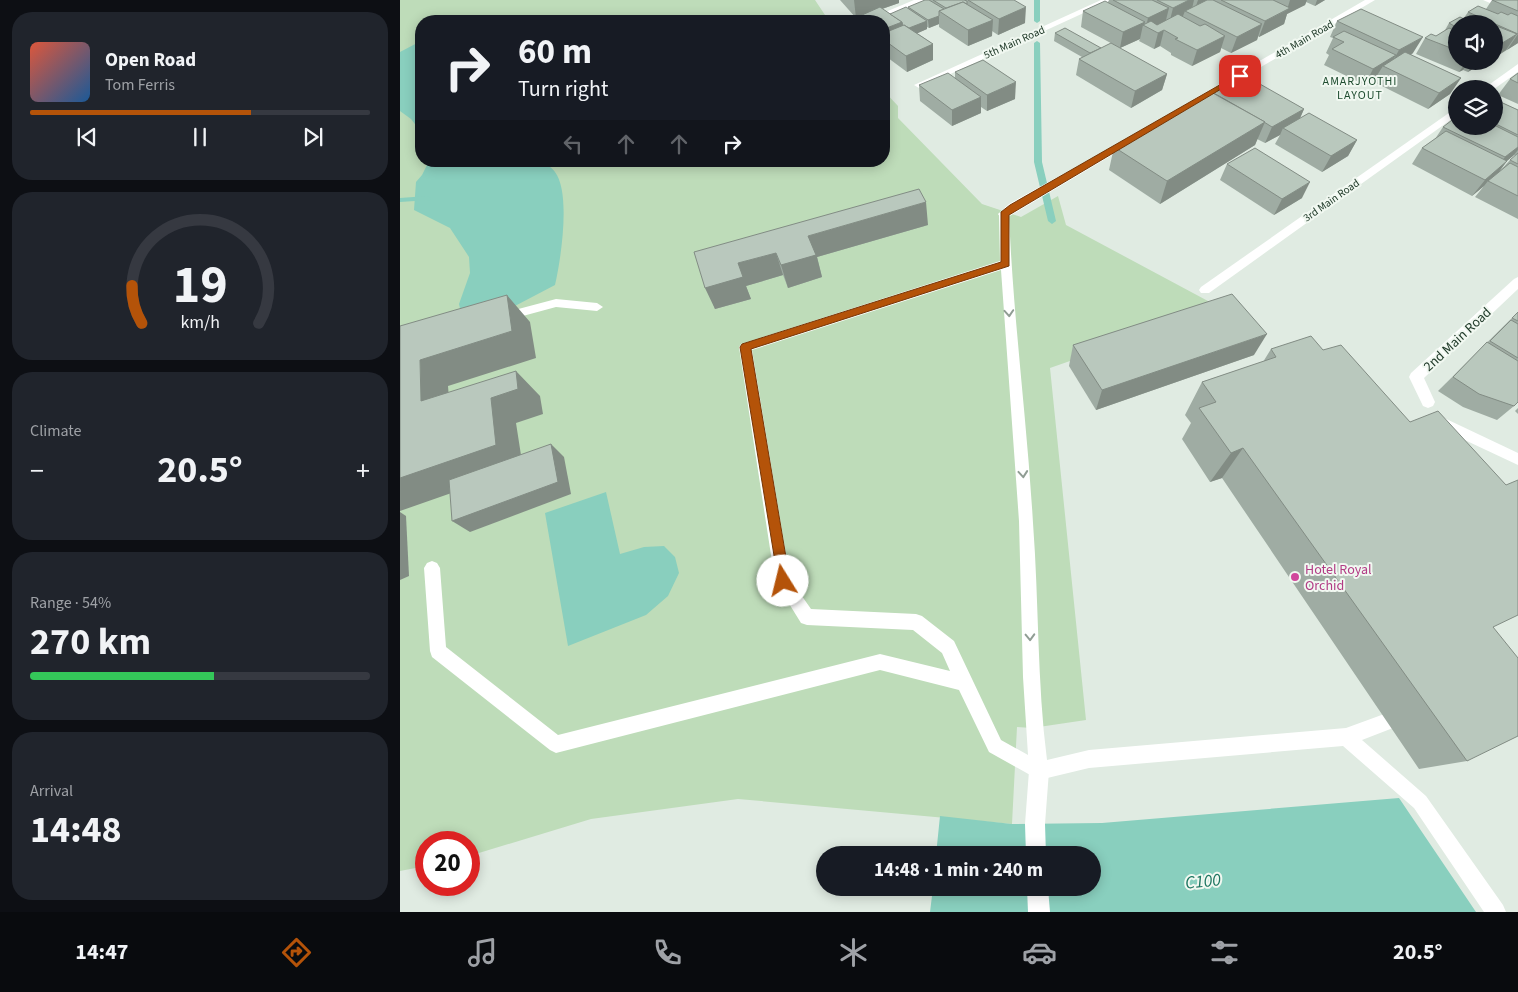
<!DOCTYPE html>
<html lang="en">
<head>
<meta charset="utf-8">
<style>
	:root { --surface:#171b24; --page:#20242c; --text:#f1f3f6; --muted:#9ea1a6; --line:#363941; --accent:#b45309 }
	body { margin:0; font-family:"Source Sans 3",sans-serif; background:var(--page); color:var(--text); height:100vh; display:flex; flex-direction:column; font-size:19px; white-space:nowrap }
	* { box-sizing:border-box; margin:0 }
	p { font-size:16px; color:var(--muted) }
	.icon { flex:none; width:28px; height:28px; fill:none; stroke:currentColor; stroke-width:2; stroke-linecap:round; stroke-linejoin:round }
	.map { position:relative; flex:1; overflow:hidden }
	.details { display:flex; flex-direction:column; gap:12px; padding:12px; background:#0d0f14; width:400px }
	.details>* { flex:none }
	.banner { position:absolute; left:15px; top:15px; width:475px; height:152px; border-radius:20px; box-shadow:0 2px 12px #0003; background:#171b24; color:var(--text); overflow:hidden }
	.buttons { position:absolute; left:1048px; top:15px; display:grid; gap:10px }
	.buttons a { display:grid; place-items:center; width:55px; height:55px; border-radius:50%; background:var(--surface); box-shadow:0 2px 12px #0003; font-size:25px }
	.speed { position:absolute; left:15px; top:831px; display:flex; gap:10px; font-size:25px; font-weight:700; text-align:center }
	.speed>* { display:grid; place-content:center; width:65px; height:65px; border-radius:50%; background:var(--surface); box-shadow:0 2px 12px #0003; line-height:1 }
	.speed .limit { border:8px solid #d22; background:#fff; color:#111 }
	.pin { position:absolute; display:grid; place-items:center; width:42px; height:42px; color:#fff; margin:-21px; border-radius:10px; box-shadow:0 2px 8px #0006 }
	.me { position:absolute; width:55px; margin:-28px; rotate:351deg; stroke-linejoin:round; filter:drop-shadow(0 0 4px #0008) }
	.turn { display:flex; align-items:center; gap:18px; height:105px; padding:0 20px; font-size:22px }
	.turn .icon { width:65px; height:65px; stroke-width:2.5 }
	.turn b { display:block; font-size:35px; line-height:42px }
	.lanes { display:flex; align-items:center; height:48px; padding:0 20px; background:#0003; justify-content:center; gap:25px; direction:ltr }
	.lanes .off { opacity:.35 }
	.big { font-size:38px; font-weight:700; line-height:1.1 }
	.details .widget { flex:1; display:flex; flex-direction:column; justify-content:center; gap:8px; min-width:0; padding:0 18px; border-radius:20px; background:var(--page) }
	.details .dial { align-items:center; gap:0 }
	.dial svg { height:130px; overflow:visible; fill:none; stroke:var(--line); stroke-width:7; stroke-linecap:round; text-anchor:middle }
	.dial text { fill:var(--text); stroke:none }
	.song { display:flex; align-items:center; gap:15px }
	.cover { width:60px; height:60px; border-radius:8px; background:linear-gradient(135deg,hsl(10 70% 55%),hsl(210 70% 35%)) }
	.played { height:5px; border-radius:2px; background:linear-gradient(90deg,var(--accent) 65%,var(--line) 65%) }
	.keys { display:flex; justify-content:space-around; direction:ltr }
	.heat { display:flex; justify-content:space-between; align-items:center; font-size:28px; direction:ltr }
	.charge { height:8px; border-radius:4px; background:linear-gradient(90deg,#34c759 54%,var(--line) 0) }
	.trip { position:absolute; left:416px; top:846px; width:285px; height:50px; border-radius:25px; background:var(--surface); box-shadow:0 2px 12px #0003; font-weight:700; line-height:50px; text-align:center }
	.tab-bar { display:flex; height:80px; justify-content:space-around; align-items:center; background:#090b0e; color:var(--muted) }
	.tab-bar .icon { width:35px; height:35px }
	.tab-bar .active { color:var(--accent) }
	.tab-bar b { font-size:22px; color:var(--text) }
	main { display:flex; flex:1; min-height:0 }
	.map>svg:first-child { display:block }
	.green { fill:#bedcb9 }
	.water { fill:#89cfbe }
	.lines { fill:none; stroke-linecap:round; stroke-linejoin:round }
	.stream { fill:#89cfbe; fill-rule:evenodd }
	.lane { fill:#fff; fill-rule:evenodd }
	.street { fill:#fff; fill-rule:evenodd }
	.wall { fill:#9faca3; fill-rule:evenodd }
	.shaded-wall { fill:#828c84 }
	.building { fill:#b9c8bd; stroke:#828c84 }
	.oneway { stroke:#909d94 }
	.route { fill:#b45309; stroke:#753606 }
	.hotel-dot { fill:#d1479c; stroke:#f1f8f1; stroke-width:2 }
	.labels { text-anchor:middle; stroke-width:4; stroke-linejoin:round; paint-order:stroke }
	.far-street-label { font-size:11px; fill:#213b2a; stroke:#f1f8f1 }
	.far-neighbourhood-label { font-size:12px; letter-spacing:1px; fill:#1e4c2f; stroke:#f1f8f1 }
	.street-label { font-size:14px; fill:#213b2a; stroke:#f1f8f1 }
	.hotel-label { font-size:14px; fill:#b23c85; stroke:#f1f8f1; text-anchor:start }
	.near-water-label { font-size:18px; font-style:italic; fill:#1d7661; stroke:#f1f8f1 }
</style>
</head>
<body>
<main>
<section class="details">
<div class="widget">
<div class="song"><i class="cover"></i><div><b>Open Road</b><p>Tom Ferris</p></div></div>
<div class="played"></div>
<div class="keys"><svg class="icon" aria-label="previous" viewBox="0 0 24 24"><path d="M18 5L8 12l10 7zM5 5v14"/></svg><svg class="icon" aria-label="pause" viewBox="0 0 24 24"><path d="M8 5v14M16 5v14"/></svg><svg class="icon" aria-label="next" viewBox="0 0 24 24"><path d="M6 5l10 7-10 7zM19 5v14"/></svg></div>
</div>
<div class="widget dial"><svg viewBox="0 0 100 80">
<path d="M14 69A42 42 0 1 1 86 69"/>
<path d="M14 69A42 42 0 0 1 8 46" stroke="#b45309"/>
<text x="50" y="56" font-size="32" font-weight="700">19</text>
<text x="50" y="72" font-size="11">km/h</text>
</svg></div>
<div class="widget"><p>Climate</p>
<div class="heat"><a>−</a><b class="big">20.5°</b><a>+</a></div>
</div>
<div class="widget"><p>Range · 54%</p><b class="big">270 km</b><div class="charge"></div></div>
<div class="widget"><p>Arrival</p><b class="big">14:48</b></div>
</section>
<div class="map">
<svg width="1118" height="912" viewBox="0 0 1118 912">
	<rect width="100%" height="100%" fill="#e0ebe2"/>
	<polygon class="green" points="0,0 415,0 429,21 21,21 21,161 484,161 484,91 498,106 498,118 582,204 621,217 658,196 666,225 821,308 650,368 686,720 632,728 617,727 612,824 338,799 191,819 69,856 69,842 26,842 26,866 0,871"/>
	<g class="water">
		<polygon points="21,41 21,132 11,119 0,111 0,52"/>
		<path d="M29,161H139C145,164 151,166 155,172C171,193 161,259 155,285L113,307L61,313L59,304L70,273L69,257L50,228L14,210L16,182L22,175Z"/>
		<polygon points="206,492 220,554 244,547 264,546 275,557 279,573 268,596 246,615 168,646 145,513"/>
		<polygon points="999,798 1076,912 530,912 533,888 692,888 692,855 536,855 540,816 612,824 702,823"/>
	</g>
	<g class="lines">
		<g class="stream">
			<polygon points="634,0 640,0 640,21 637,23 634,21"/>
			<polygon points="637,41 640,43 642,162 656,221 652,224 648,221 634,162 634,43"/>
			<polygon points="27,196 31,198 30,200 0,202 0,198"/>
		</g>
		<g class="lane">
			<path d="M604,210L609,214C613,317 627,420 633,523C639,602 637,682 647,760L689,750L946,728L987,713L993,716L996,722L993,728L962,740L1026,796L1103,905L1106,912H1084L1014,808L943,746L689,768L639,780L589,752L559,690L480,670L156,753L150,750L32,657L30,651L24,568L27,563L32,561L37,563L40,568L46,647L158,735L480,654L550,671L542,653L513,630L407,625L401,623L375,581L339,347L341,344L600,261L599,214ZM601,270L619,521L623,677L628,755L601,740L554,641L522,616L516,614L411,609L390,579L352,350Z"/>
			<polygon points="156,299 197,303 203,307 197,311 156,307 104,321 98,317 100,314"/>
			<polygon points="1042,417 1118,453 1118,465 1037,427 1035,423 1037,419"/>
		</g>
		<g class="street">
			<polygon points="514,0 526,0 475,21 464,21"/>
			<polygon points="701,0 712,0 522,87 519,88 514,85"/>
			<polygon points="965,0 975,0 803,101 795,101 794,99"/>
			<polygon points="1083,0 1095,0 1118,9 1118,15"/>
			<polygon points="1118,64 1118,72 1094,89 1083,89"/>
			<polygon points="1056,108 1056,116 809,293 801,293 799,290 801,287"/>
			<polygon points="730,137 735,140 734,142 608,217 600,217 598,214 609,204"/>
			<polygon points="1118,277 1118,289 1024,378 1035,402 1033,406 1028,408 1023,406 1009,377 1011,373 1114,279"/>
			<polygon points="639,761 646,764 649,771 645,824 646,855 626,855 625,824 629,771 632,764"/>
			<polygon points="627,888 648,888 650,912 628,912"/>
		</g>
	</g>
	<g class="wall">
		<polygon points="440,0 500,0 499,0 499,3 482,9 490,14 508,8 508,7 529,0 614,0 625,23 598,35 592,31 592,36 568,46 539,27 539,24 529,28 527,27 527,29 517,33 533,44 533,60 507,72 484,55 484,21 462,16 456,18"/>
		<polygon points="709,0 925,0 915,6 906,2 905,5 887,14 884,24 859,37 858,36 857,40 831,53 821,48 820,52 792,66 771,55 771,53 760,46 754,49 739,41 740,39 720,48 681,27 683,11 708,2"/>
		<polygon points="1092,0 1118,0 1118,43 1094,58 1094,24 1056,24 1056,61 1083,61 1082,63 1068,72 1063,70 1059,72 1016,54 1025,38 1036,36 1044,32 1049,23 1064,18 1068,12 1086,9"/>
		<polygon points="937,21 1013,53 1011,55 1061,78 1050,94 1028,109 974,82 976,77 965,85 924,65 929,55 926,53 933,38 930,37"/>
		<polygon points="655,33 701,48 767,74 762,90 731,108 676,75 679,59 682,57 654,41"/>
		<polygon points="555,72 615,99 587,111 581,107 581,113 552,126 520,101 519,85 555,78"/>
		<polygon points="1118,73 1118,104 1098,95 1110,79"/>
		<path d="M1094,99L1118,110V219L1075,197L1084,186L1072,196L1012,164L1022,148L1035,139L1043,127L1094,126ZM1114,155L1115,156L1110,160L1099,172L1107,161Z"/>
		<polygon points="904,109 900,118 957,140 948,156 922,172 875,144 880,135 865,143 857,139 855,145 760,204 709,170 714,147"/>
		<polygon points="827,164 902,198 874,215 820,180"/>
		<polygon points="528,225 417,257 422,277 388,288 383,275 346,286 351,299 315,309 294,252"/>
		<polygon points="1118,312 1118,402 1114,406 1097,420 1063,407 1038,391"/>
		<polygon points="673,345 854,355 696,410 669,366"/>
		<polygon points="871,349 1093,627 1067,761 1019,769 822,478 810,482 782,439 791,423 785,415 802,382 863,362"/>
		<polygon points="1118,408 1118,414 1115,411"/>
	</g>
	<g class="shaded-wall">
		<polygon points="454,0 500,0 499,0 499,3 456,18"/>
		<polygon points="789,0 794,0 791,13 785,11 783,16 769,24 773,8"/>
		<polygon points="798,0 810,0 794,12"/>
		<polygon points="890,0 907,0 905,5 887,14 884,24 859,37 865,21 887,10"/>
		<polygon points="917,0 925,0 915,6"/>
		<polygon points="626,7 625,23 598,35 599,19"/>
		<polygon points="769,8 765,24 746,27 748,18"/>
		<polygon points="539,16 539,24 529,28 528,20"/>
		<polygon points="593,20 592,36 568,46 568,30"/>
		<polygon points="527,21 527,29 507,38 506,29"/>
		<polygon points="502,22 503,38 484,40 484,29"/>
		<polygon points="745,22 744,26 743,25 740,39 720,48 723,32"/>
		<polygon points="862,24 857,40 831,53 837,37"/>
		<polygon points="764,30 760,46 754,49 758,33"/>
		<polygon points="1117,34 1106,50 1094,58 1094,53 1099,45"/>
		<polygon points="1118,34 1118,43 1107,50"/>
		<polygon points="825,36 820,52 792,66 797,50"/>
		<polygon points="1023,37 1013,53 990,66 999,50"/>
		<polygon points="533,44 533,60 507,72 506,56"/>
		<polygon points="996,55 988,68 983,66 976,77 965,85 973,69"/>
		<polygon points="1067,61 1069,61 1063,70 1059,72"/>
		<polygon points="1075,61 1083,61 1082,63 1068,72"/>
		<polygon points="767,74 762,90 731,108 735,91"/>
		<polygon points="1061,78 1050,94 1028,109 1039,93"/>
		<polygon points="616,82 615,99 587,111 587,95"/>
		<polygon points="581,97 581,113 552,126 552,110"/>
		<polygon points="904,109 897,125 883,128 880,135 865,143 872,127"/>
		<polygon points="865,122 855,145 760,204 767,181"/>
		<polygon points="957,140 948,156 922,172 931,156"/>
		<polygon points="1118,147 1118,150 1113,156 1092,173 1105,157"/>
		<polygon points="1107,161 1095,177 1088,181 1084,186 1072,196 1085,180"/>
		<polygon points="910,182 902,198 874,215 882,199"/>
		<polygon points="526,202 528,225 417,257 422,277 388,288 381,265 408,236"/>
		<polygon points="376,253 383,275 346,286 351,299 315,309 305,288 338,263"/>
		<polygon points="107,295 130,322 136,358 48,386 51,425 21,401 20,360"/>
		<polygon points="867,334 854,355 696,410 702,390"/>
		<polygon points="116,371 140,396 143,414 116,423 123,468 0,511 0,478 91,398"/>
		<polygon points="151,444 164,457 171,494 70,532 52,521"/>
		<polygon points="843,448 822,478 810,482 831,453"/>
		<polygon points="0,512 6,516 9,576 0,580"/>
	</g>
	<g class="building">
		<polygon points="525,0 529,0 544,9 539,11 539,16 528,20 508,7"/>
		<polygon points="533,0 564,0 567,1 567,4 563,2 546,8"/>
		<polygon points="568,0 614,0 626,7 599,19"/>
		<polygon points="713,0 752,0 769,8 748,18"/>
		<polygon points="757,0 789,0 773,8"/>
		<polygon points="807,0 813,0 862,24 837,37 785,11"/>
		<polygon points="821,0 873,0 890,8 865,21"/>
		<polygon points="1092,0 1118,0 1118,11"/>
		<polygon points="705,1 745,22 723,32 683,11"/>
		<polygon points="563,2 593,20 568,30 539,11"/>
		<polygon points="1078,6 1098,14 1101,12 1108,15 1111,13 1118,16 1118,34 1068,12"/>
		<polygon points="480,7 502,22 484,29 484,21 462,21 462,15"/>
		<polygon points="506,7 527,21 509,28 504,25 503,26 502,22 490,14"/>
		<polygon points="961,9 1023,37 999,50 937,21"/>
		<polygon points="778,14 800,26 805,24 825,36 797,50 775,39 778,38 764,30 758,33 743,25 751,21 757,25"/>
		<polygon points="1071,15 1091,24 1056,24 1056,27 1049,23 1060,17 1064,19"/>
		<polygon points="504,25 533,44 506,56 484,40 484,33"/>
		<polygon points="1094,25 1117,34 1099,45 1094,43"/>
		<polygon points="665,28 701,48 690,53 655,33"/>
		<polygon points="1049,28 1056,31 1056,50 1025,38 1031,34 1036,36"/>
		<polygon points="944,31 996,55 973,69 932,49 944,42 933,37"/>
		<polygon points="711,43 767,74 735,91 679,59"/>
		<polygon points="1005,52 1061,78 1039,93 983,66"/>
		<polygon points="583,60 616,82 587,95 555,72"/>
		<polygon points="548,73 581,97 552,110 519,85"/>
		<polygon points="1118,73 1118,83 1110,79"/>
		<polygon points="844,75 904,109 872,127 864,122 865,122 812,92"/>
		<polygon points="811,92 865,122 767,181 714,147"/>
		<polygon points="1094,99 1118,110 1118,135 1094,123"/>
		<polygon points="909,113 957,140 931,156 883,128"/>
		<polygon points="1056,117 1056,126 1094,126 1094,125 1118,137 1118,147 1105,157 1043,127"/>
		<polygon points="1046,131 1107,161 1085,180 1022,148"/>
		<polygon points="855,148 910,182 882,199 827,164"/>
		<polygon points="1118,153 1118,164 1110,160"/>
		<polygon points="1110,163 1118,167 1118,196 1088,181"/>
		<polygon points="519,189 526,202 408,236 416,255 381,265 376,253 338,263 343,277 305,288 294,252"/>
		<polygon points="832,294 867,334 702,390 673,345"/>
		<polygon points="107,295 112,331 20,360 21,401 116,371 118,389 91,398 96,445 0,478 0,326"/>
		<polygon points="1118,312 1118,321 1112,318"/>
		<polygon points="1111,320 1118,324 1118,358 1090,341"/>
		<polygon points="911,336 923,350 941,345 1010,422 1038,411 1106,485 1118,480 1118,615 1093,627 1118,658 1118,736 1067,761 843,448 831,453 799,408 816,402 802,382 876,357 871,349"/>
		<polygon points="1087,342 1118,361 1118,402 1114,406 1079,394 1053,377"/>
		<polygon points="151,444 158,482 52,521 49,480"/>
	</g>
	<defs><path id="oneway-chevron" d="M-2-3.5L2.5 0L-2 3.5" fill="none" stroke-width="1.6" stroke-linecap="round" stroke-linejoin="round" transform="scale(1.25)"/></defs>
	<g class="oneway">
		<use href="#oneway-chevron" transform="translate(609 313) rotate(86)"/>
		<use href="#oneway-chevron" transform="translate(623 474) rotate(85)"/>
		<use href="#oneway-chevron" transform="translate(630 637) rotate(88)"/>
	</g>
	<polygon class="route" points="837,75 843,76 609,215 609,266 351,349 390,581 388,586 383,587 379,586 340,347 342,344 601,262 601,212 610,205"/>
	<circle class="hotel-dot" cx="895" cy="577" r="5"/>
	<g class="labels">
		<g class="far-street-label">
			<text transform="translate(904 39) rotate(-30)" y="4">4th Main Road</text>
			<text transform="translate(614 42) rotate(-24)" y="4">5th Main Road</text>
			<text transform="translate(931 200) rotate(-35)" y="4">3rd Main Road</text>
		</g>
		<g class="far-neighbourhood-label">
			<text x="960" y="85">AMARJYOTHI<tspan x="960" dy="14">LAYOUT</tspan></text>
		</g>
		<g class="street-label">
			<text transform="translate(1057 339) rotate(-43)" y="5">2nd Main Road</text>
		</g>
		<g class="hotel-label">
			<text x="905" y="574">Hotel Royal<tspan x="905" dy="16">Orchid</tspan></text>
		</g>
		<g class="near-water-label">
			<text transform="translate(803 881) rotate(-6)" y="6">C100</text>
		</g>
	</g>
</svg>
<div class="buttons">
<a><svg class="icon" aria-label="sound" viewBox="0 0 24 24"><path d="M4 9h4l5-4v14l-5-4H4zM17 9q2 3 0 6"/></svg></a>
<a><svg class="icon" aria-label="layers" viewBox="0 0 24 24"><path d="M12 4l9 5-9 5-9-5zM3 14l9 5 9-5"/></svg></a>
</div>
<div class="speed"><div class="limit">20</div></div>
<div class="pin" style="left:840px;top:76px;background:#d93025"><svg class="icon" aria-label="arrive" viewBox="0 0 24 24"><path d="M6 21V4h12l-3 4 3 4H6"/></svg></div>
<svg class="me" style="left:383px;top:581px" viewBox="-20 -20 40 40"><circle r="19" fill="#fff"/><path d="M0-13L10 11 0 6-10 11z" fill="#b45309"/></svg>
<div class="trip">14:48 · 1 min · 240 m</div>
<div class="banner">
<div class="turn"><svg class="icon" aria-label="right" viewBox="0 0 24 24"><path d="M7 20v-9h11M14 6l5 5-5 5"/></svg><div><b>60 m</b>Turn right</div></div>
<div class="lanes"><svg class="icon off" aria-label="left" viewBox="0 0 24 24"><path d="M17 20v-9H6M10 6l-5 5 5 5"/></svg><svg class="icon off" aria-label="ahead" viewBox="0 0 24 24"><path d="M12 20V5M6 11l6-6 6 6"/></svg><svg class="icon off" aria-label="ahead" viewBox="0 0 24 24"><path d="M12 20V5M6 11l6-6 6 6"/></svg><svg class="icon" aria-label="right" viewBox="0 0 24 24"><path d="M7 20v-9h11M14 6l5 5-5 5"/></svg></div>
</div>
</div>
</main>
<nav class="tab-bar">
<b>14:47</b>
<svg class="icon active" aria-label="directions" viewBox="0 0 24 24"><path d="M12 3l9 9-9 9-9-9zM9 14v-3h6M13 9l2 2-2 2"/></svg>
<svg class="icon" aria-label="music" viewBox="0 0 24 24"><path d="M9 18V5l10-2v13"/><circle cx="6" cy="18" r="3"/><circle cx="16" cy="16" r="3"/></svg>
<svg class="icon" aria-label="phone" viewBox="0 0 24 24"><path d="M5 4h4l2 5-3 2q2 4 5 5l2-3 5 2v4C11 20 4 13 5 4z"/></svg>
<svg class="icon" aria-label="climate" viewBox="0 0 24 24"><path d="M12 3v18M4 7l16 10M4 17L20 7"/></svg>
<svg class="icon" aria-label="car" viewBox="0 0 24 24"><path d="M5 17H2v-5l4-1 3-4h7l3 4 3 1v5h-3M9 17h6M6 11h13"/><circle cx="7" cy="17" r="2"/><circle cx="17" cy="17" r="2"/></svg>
<svg class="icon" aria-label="filters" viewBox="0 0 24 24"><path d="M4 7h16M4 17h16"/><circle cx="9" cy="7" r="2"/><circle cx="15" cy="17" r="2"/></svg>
<b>20.5°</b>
</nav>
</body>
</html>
